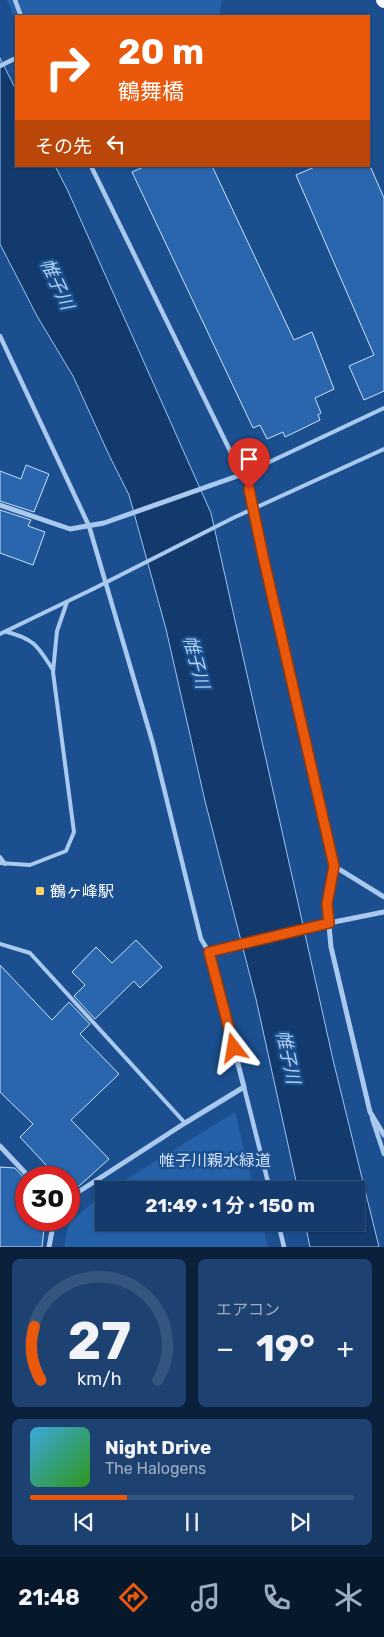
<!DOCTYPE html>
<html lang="ja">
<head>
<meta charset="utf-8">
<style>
	:root { --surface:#143b6b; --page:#1d4271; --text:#f1f3f6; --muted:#9dadc1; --line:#33557e; --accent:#ea580c }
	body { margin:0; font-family:Rubik,"Noto Sans JP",sans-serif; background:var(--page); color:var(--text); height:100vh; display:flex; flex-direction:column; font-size:19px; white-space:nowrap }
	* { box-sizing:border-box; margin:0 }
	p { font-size:16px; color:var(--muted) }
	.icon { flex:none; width:28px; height:28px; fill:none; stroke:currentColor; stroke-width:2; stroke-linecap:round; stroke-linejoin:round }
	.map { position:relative; height:1247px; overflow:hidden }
	.details { display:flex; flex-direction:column; gap:12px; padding:12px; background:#0b203b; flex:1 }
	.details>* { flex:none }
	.guide { position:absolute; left:15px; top:15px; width:355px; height:152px; border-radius:0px; box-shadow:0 1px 4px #0004,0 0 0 1px var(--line); background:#ea580c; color:#fff; overflow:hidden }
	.speed { position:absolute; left:15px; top:1166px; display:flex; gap:10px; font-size:25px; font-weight:700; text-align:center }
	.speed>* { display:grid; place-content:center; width:65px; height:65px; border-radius:50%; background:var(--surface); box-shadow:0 1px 4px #0004,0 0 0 1px var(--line); line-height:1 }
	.speed .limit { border:8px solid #d22; background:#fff; color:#111 }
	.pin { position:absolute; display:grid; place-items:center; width:42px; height:42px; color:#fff; margin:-51px -21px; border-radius:50% 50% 50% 0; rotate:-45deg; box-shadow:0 0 5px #0007 }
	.pin .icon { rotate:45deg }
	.me { position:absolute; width:55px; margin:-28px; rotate:346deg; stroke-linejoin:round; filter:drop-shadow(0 0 4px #0008) }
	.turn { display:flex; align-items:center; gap:18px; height:105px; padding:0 20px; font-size:22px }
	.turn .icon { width:65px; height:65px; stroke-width:2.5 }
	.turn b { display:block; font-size:35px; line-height:42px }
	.then { display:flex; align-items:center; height:48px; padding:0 20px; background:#0003; gap:10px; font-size:19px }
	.big { font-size:38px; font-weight:700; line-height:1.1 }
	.details .tile { flex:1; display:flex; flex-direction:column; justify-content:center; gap:8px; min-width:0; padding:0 18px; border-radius:8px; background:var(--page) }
	.details .dial { align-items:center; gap:0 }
	.dial svg { height:130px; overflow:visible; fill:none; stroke:var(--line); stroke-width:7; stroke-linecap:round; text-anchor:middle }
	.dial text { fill:var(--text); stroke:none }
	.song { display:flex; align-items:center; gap:15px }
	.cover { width:60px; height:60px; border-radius:8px; background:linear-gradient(135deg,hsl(200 70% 55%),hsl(110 70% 35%)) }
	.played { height:5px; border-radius:2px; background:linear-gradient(90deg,var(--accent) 30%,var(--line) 30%) }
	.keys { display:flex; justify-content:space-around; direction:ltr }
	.heat { display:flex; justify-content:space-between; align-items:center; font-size:28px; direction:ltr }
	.details .tiles { flex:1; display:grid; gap:12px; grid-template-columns:1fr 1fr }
	.tile:last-child { grid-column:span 2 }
	.trip { position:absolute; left:95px; top:1181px; width:270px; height:50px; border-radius:0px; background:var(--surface); box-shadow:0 1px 4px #0004,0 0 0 1px var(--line); font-weight:700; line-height:50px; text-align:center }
	.menu { display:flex; height:80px; justify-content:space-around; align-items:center; background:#08182b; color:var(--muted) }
	.menu .icon { width:35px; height:35px }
	.menu .current { color:var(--accent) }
	.menu b { font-size:22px; color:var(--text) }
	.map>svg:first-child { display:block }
	.green { fill:#2461a8 }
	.water { fill:#123a6d; stroke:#9cc4f0 }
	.building { fill:#2a66ad; stroke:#cfe3fa }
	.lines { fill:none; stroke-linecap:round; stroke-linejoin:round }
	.service { stroke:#a9c9ee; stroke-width:4 }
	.pedestrian { stroke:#a9c9ee; stroke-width:4.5 }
	.minor { stroke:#a9c9ee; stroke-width:5 }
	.trunk { stroke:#f8faff; stroke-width:14 }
	.service-bridge { stroke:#a9c9ee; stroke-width:4 }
	.route-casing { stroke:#983908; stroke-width:12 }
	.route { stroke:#ea580c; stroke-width:9 }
	.poi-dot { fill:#ffd166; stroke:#1b4f8f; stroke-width:2 }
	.labels { text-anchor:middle; stroke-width:5; stroke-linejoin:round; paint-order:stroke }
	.poi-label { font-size:16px; fill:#fff; stroke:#1b4f8f; text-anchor:start }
	.park-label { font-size:16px; fill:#cfe3fa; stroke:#1b4f8f }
	.water-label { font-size:18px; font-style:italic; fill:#b5d3f5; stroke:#1b4f8f }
</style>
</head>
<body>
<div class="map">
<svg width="384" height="1247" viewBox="0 0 384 1247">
	<rect width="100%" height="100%" fill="#1b4f8f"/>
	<g class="green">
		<polygon points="7,0 222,0 219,16 16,16 16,21"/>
		<polygon points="235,1112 254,1190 109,1190"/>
		<polygon points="104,1193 104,1222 262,1223 268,1247 64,1247 69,1223"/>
	</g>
	<polygon class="water" points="0,58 16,90 16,166 55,166 67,189 211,513 334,1064 379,1247 310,1247 305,1223 356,1222 356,1190 298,1190 256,999 205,801 166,629 129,495 109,455 73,376 37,316 0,244"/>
	<g class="building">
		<polygon points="146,166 212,166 294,340 312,332 334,389 315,398 321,413 318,415 320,420 285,437 283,432 267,439 260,425 253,428 132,172"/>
		<polygon points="317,166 370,166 384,198 384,391 364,400 349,366 374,355 296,175"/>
		<polygon points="26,465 49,474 34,512 0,501 0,471 21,479"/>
		<polygon points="0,510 31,520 28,526 45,532 33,565 0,553"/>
		<polygon points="136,940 162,967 140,988 134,981 95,1019 74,996 85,985 72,972 96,947 112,963"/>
		<polygon points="0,965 52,1020 69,1002 90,1024 80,1034 119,1074 71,1120 109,1159 79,1186 69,1186 69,1178 58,1178 20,1137 33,1124 0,1092"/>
		<polygon points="0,1167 15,1168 26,1180 26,1220 45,1220 42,1247 0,1247"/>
	</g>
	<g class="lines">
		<g class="service">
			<polyline points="246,473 384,408"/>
			<path d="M7,632C35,639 38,647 53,670"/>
			<polyline points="0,634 93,589"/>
			<polyline points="0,857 5,864"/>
			<polyline points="0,863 30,865 66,851 74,832 53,672 57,631 67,602"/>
			<polyline points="0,944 30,953 185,1123"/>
		</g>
		<g class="pedestrian">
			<polyline points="15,0 21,16"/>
			<polyline points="0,66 16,58"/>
			<polyline points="91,166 235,461 246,473"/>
			<polyline points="0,336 89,526 153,744 201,939 209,952"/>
			<polyline points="244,1087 270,1190"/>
			<polyline points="372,1118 384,1154"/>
			<polyline points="278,1222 284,1247"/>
		</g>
		<g class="minor">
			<polyline points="0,505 70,529 104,523 246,473 263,556 334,866 384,897"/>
			<polyline points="334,866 327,904 331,947 370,1112 384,1135"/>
			<polyline points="0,1146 30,1178"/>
			<polyline points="69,1198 185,1123 244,1087 209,952 329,923 384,912"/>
			<polyline points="49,1247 54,1220"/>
		</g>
		<polyline class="trunk" points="383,0 384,1"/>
		<polyline class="service-bridge" points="93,589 233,518 384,449"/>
	</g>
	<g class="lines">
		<g class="route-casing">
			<polyline id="route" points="234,1048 209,952 329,923 327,904 334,866 263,556 249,489"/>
		</g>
		<use href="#route" class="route"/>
	</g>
	<rect class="poi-dot" x="35" y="886" width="10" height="10" rx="2.5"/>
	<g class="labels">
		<g class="poi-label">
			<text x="50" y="897">鶴ヶ峰駅</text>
		</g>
		<g class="park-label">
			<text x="215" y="1166">帷子川親水緑道</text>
		</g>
		<g class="water-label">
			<text transform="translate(57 284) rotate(65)" y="6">帷子川</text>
			<text transform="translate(196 662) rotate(75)" y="6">帷子川</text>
			<text transform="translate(288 1057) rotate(78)" y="6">帷子川</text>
		</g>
	</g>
</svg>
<div class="speed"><div class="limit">30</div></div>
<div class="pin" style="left:249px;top:489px;background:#d93025"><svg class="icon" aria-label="arrive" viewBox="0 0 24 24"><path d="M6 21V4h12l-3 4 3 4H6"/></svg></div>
<svg class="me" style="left:234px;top:1048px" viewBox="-20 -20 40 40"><path d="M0-17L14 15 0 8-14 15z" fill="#ea580c" stroke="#fff" stroke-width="4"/></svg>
<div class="trip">21:49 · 1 分 · 150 m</div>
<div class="guide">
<div class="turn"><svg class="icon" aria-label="right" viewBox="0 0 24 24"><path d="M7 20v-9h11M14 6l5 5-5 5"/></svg><div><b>20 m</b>鶴舞橋</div></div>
<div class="then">その先<svg class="icon" aria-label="left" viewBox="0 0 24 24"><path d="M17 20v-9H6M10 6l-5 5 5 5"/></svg></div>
</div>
</div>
<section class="details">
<div class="tiles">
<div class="tile dial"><svg viewBox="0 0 100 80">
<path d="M14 69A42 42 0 1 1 86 69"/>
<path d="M14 69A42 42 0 0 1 10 36" stroke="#ea580c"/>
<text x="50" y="56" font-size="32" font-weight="700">27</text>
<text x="50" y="72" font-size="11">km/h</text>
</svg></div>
<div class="tile"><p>エアコン</p>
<div class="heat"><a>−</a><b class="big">19°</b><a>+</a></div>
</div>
<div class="tile">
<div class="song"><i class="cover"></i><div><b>Night Drive</b><p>The Halogens</p></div></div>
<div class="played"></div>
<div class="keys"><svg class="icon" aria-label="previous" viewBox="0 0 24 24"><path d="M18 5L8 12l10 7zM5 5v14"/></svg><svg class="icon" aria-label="pause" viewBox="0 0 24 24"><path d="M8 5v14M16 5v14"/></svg><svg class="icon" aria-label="next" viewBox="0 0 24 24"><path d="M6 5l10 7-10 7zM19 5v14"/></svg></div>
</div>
</div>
</section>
<nav class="menu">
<b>21:48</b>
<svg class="icon current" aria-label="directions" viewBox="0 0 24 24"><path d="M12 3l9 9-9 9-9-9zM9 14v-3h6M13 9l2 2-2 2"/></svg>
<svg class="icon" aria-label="music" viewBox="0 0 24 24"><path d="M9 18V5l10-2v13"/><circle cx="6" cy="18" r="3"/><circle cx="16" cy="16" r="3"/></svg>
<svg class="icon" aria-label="phone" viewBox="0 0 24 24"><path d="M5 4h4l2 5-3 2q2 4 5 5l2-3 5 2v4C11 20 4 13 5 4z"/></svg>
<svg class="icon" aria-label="climate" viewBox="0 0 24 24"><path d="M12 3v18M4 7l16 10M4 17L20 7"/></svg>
</nav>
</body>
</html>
